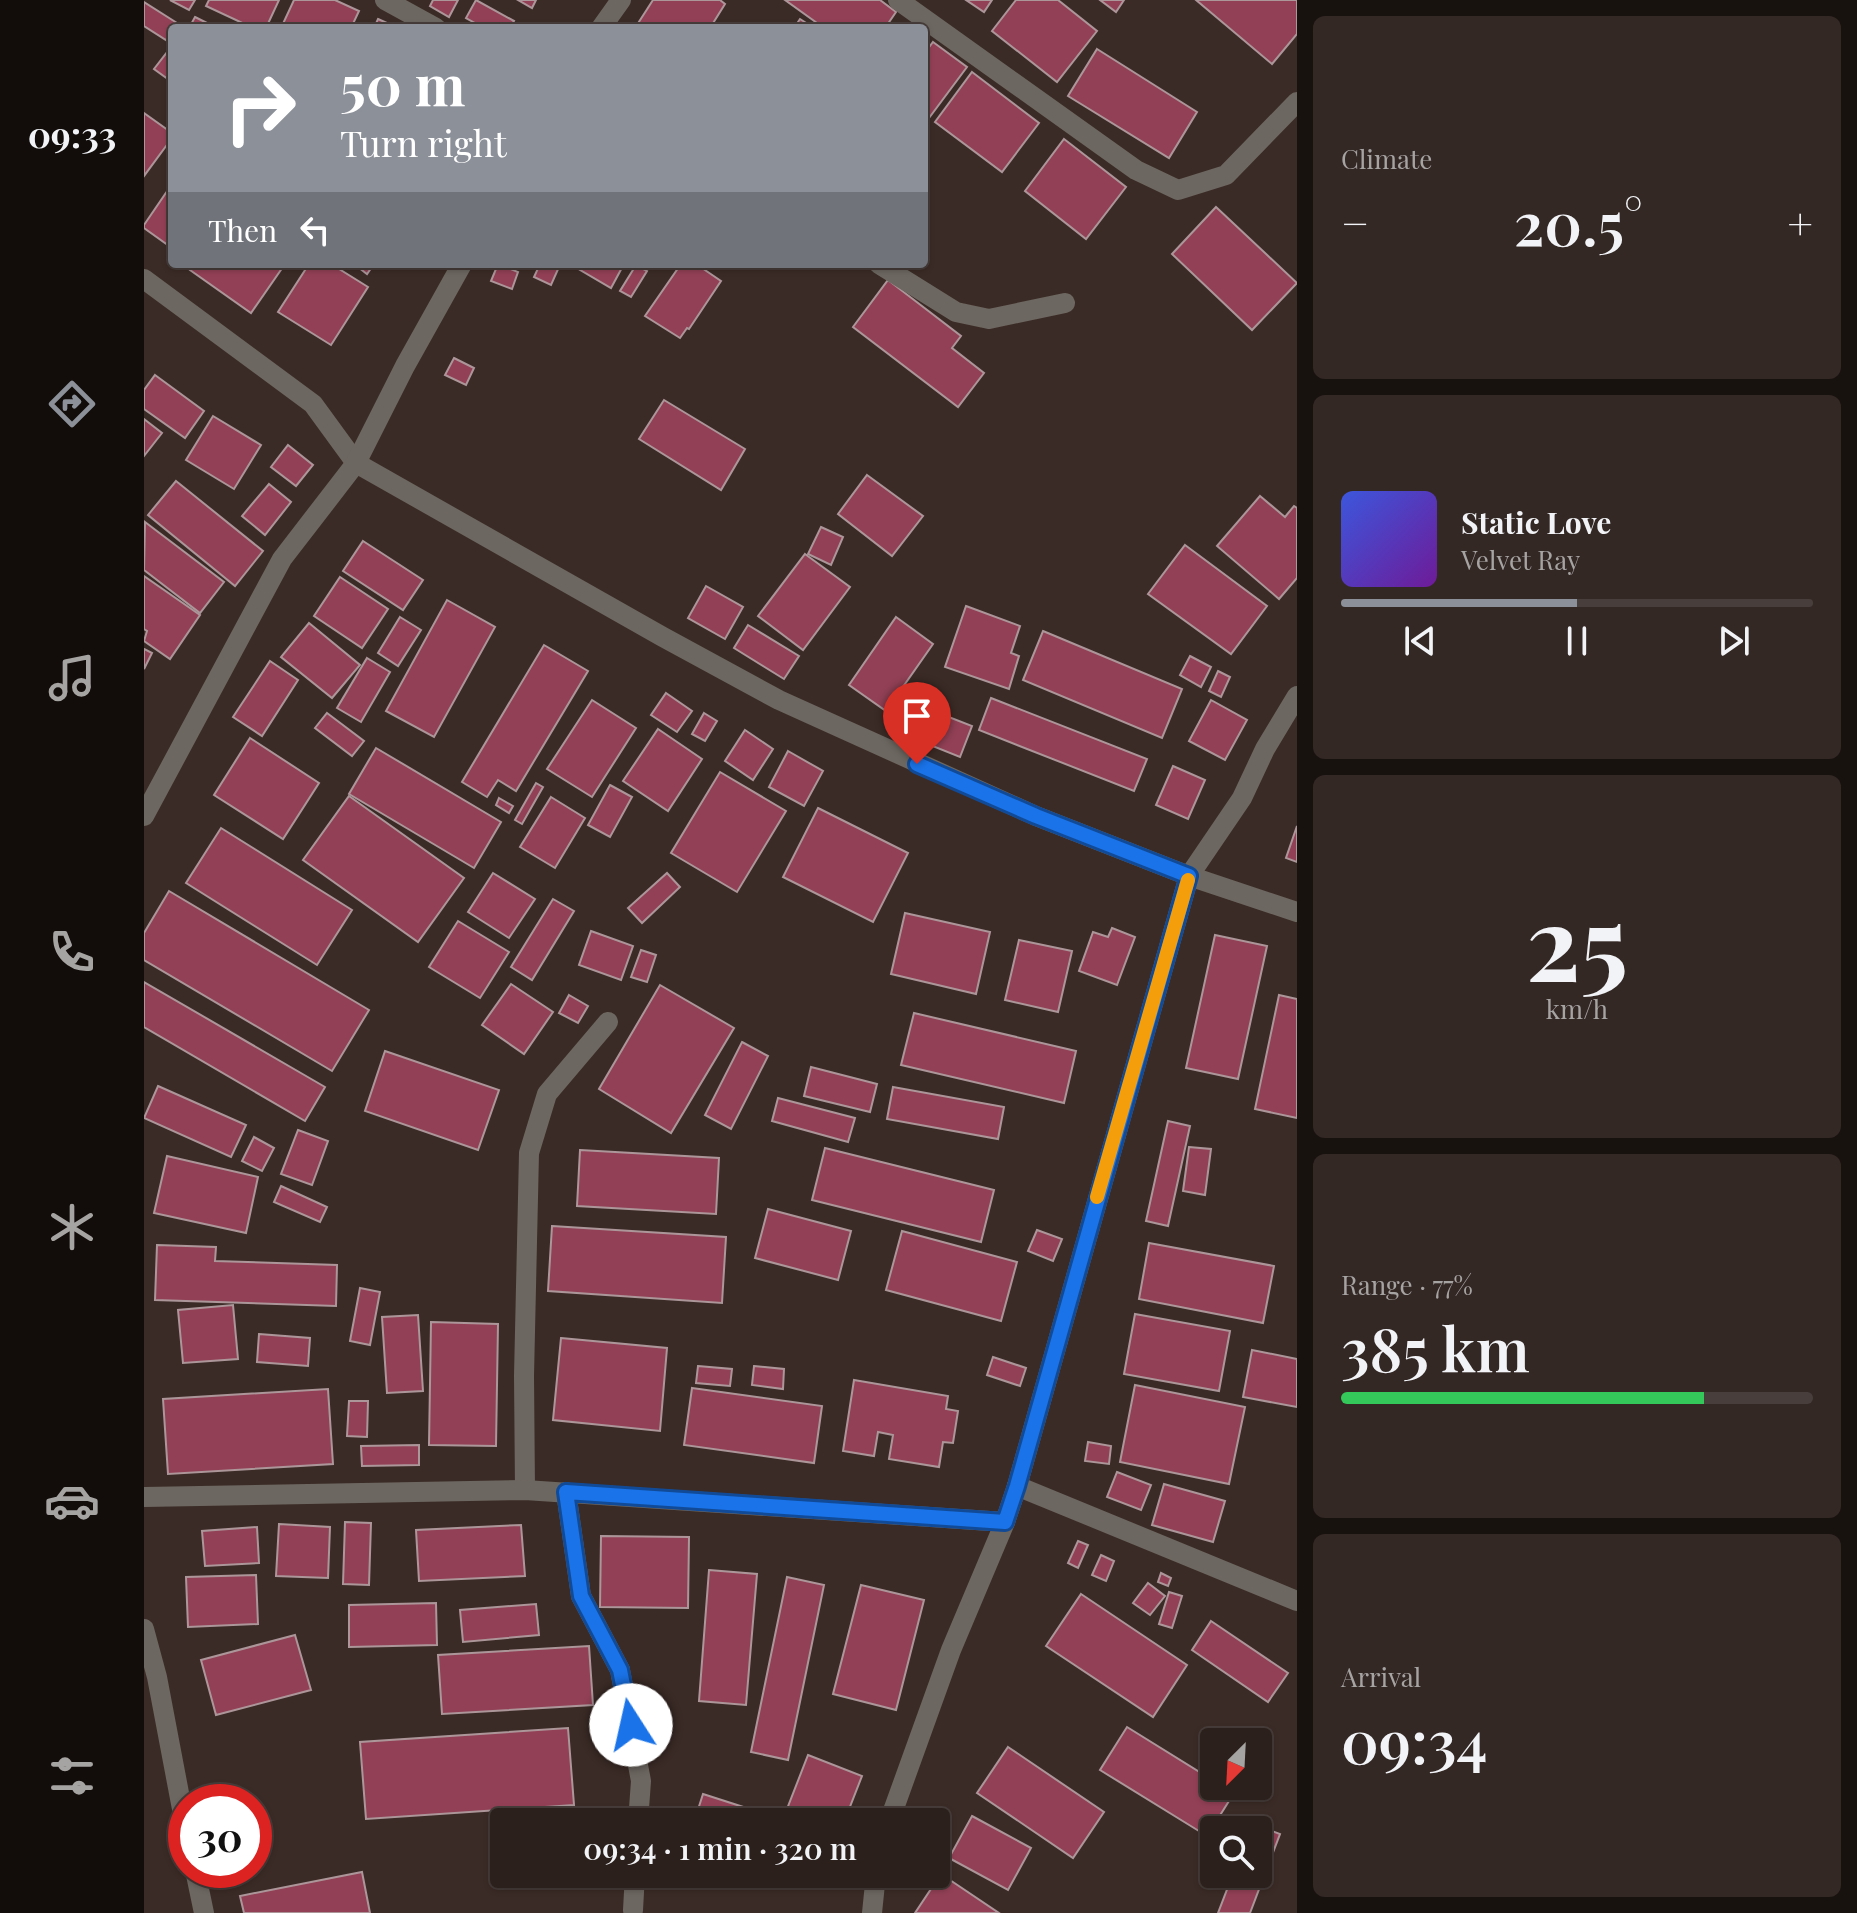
<!DOCTYPE html>
<html lang="en">
<head>
<meta charset="utf-8">
<style>
	:root { --surface:#2c201c; --page:#342825; --text:#f1f3f6; --muted:#a6a3a3; --line:#483e3b; --accent:#8c9099 }
	body { margin:0; font-family:"Playfair Display",serif; background:var(--page); color:var(--text); height:100vh; display:flex; flex-direction:column; font-size:30px; white-space:nowrap }
	* { box-sizing:border-box; margin:0 }
	p { font-size:26px; color:var(--muted) }
	.icon { flex:none; width:44px; height:44px; fill:none; stroke:currentColor; stroke-width:2; stroke-linecap:round; stroke-linejoin:round }
	.map { position:relative; flex:1; overflow:hidden }
	.drawer { display:flex; flex-direction:column; gap:16px; padding:16px; background:#18120f; width:560px }
	.drawer>* { flex:none }
	.hud { position:absolute; left:24px; top:24px; width:760px; height:244px; border-radius:8px; box-shadow:0 2px 6px #0004,0 0 0 2px var(--line); background:#8c9099; color:#fff; overflow:hidden }
	.needle { width:52px; rotate:204deg }
	.tools { position:absolute; left:1056px; top:1728px; display:grid; gap:16px }
	.tools a { display:grid; place-items:center; width:72px; height:72px; border-radius:8px; background:var(--surface); box-shadow:0 2px 6px #0004,0 0 0 2px var(--line); font-size:40px }
	.speed { position:absolute; left:24px; top:1784px; display:flex; gap:16px; font-size:40px; font-weight:700; text-align:center }
	.speed>* { display:grid; place-content:center; width:104px; height:104px; border-radius:50%; background:var(--surface); box-shadow:0 2px 6px #0004,0 0 0 2px var(--line); line-height:1 }
	.speed .limit { border:12px solid #d22; background:#fff; color:#111 }
	.pin { position:absolute; display:grid; place-items:center; width:68px; height:68px; color:#fff; margin:-82px -34px; border-radius:50% 50% 50% 0; rotate:-45deg; box-shadow:0 0 8px #0007 }
	.pin .icon { rotate:45deg }
	.me { position:absolute; width:88px; margin:-44px; rotate:350deg; stroke-linejoin:round; filter:drop-shadow(0 0 6px #0008) }
	.turn { display:flex; align-items:center; gap:28px; height:168px; padding:0 40px; font-size:36px }
	.turn .icon { width:104px; height:104px; stroke-width:2.5 }
	.turn b { display:block; font-size:56px; line-height:68px }
	.then { display:flex; align-items:center; height:76px; padding:0 40px; background:#0003; gap:16px; font-size:30px }
	.big { font-size:60px; font-weight:600; line-height:1.1 }
	.drawer .widget { flex:1; display:flex; flex-direction:column; justify-content:center; gap:12px; min-width:0; padding:0 28px; border-radius:12px; background:var(--page) }
	.drawer .dial { align-items:center; gap:0 }
	.dial b { font-size:104px; line-height:1 }
	.song { display:flex; align-items:center; gap:24px }
	.cover { width:96px; height:96px; border-radius:12px; background:linear-gradient(135deg,hsl(230 70% 55%),hsl(280 70% 35%)) }
	.played { height:8px; border-radius:4px; background:linear-gradient(90deg,var(--accent) 50%,var(--line) 50%) }
	.keys { display:flex; justify-content:space-around; direction:ltr }
	.heat { display:flex; justify-content:space-between; align-items:center; font-size:44px; direction:ltr }
	.charge { height:12px; border-radius:6px; background:linear-gradient(90deg,#34c759 77%,var(--line) 0) }
	.trip { position:absolute; left:346px; top:1808px; width:460px; height:80px; border-radius:8px; background:var(--surface); box-shadow:0 2px 6px #0004,0 0 0 2px var(--line); font-weight:600; line-height:80px; text-align:center }
	main { display:flex; flex:1; min-height:0 }
	.tabs { display:flex; flex-direction:column; width:144px; justify-content:space-around; align-items:center; background:#120d0b; color:var(--muted) }
	.tabs .icon { width:56px; height:56px }
	.tabs .on { color:var(--accent) }
	.tabs b { font-size:36px; color:var(--text) }
	.map>svg:first-child { display:block }
	.building { fill:#924055; stroke:#ac969a; stroke-width:2 }
	.lines { fill:none; stroke-linecap:round; stroke-linejoin:round }
	.minor { stroke:#6d6761; stroke-width:20 }
	.route-casing { stroke:#114b97; stroke-width:20 }
	.route { stroke:#1a73e8; stroke-width:14 }
	.slow { stroke:#f59e0b; stroke-width:14 }
</style>
</head>
<body>
<main>
<nav class="tabs">
<b>09:33</b>
<svg class="icon on" aria-label="directions" viewBox="0 0 24 24"><path d="M12 3l9 9-9 9-9-9zM9 14v-3h6M13 9l2 2-2 2"/></svg>
<svg class="icon" aria-label="music" viewBox="0 0 24 24"><path d="M9 18V5l10-2v13"/><circle cx="6" cy="18" r="3"/><circle cx="16" cy="16" r="3"/></svg>
<svg class="icon" aria-label="phone" viewBox="0 0 24 24"><path d="M5 4h4l2 5-3 2q2 4 5 5l2-3 5 2v4C11 20 4 13 5 4z"/></svg>
<svg class="icon" aria-label="climate" viewBox="0 0 24 24"><path d="M12 3v18M4 7l16 10M4 17L20 7"/></svg>
<svg class="icon" aria-label="car" viewBox="0 0 24 24"><path d="M5 17H2v-5l4-1 3-4h7l3 4 3 1v5h-3M9 17h6M6 11h13"/><circle cx="7" cy="17" r="2"/><circle cx="17" cy="17" r="2"/></svg>
<svg class="icon" aria-label="filters" viewBox="0 0 24 24"><path d="M4 7h16M4 17h16"/><circle cx="9" cy="7" r="2"/><circle cx="15" cy="17" r="2"/></svg>
</nav>
<div class="map">
<svg width="1153" height="1913" viewBox="0 0 1153 1913">
	<rect width="100%" height="100%" fill="#3b2b26"/>
	<g class="building">
		<polygon points="26,0 51,0 45,10"/>
		<polygon points="65,0 135,0 122,28 109,28 62,6"/>
		<polygon points="150,0 191,0 215,11 207,28 137,28"/>
		<polygon points="289,0 314,0 305,17 286,6"/>
		<polygon points="332,0 370,21 366,28 340,28 322,18"/>
		<polygon points="374,0 392,0 388,8"/>
		<polygon points="509,0 576,0 581,4 566,28 491,28"/>
		<polygon points="641,0 736,0 752,12 741,28 680,28"/>
		<polygon points="822,0 848,0 840,12"/>
		<polygon points="872,0 914,0 953,31 913,82 848,31"/>
		<polygon points="956,0 980,0 972,12"/>
		<polygon points="1052,0 1153,0 1153,34 1128,64"/>
		<polygon points="0,2 33,23 22,40 0,26"/>
		<polygon points="51,17 73,28 45,28"/>
		<polygon points="234,19 254,28 230,28"/>
		<polygon points="656,19 670,28 650,28"/>
		<polygon points="789,42 823,67 782,122 780,121 780,54"/>
		<polygon points="953,49 1053,112 1025,158 924,96"/>
		<polygon points="24,51 28,54 28,82 10,69"/>
		<polygon points="828,72 895,123 858,172 791,122"/>
		<polygon points="0,113 28,133 28,138 0,176"/>
		<polygon points="920,139 982,187 942,239 881,191"/>
		<polygon points="28,184 28,248 0,228 0,225"/>
		<polygon points="1072,207 1153,283 1108,330 1028,254"/>
		<polygon points="50,264 141,264 107,313 46,270"/>
		<polygon points="165,264 187,264 224,287 187,345 134,312"/>
		<polygon points="210,264 230,264 223,274"/>
		<polygon points="354,264 374,272 368,289 347,281"/>
		<polygon points="396,264 415,267 407,285 390,277"/>
		<polygon points="426,264 480,264 467,288"/>
		<polygon points="537,264 552,264 577,281 545,329 543,328 536,338 501,316"/>
		<polygon points="492,265 503,271 487,297 476,291"/>
		<polygon points="744,280 817,336 808,348 840,373 814,407 709,327"/>
		<polygon points="310,358 330,368 322,385 301,375"/>
		<polygon points="11,375 60,411 41,438 0,409 0,390"/>
		<polygon points="520,400 601,449 577,490 495,439"/>
		<polygon points="69,416 117,445 90,489 42,460"/>
		<polygon points="0,419 18,433 0,456"/>
		<polygon points="144,445 169,465 152,486 127,467"/>
		<polygon points="723,475 779,516 748,556 694,514"/>
		<polygon points="32,481 119,551 91,586 4,515"/>
		<polygon points="125,484 147,502 121,535 98,516"/>
		<polygon points="1116,496 1141,517 1150,506 1153,508 1153,578 1135,599 1073,546"/>
		<polygon points="1,522 80,582 56,613 0,570"/>
		<polygon points="677,527 699,537 687,565 664,554"/>
		<polygon points="219,541 279,580 259,610 199,571"/>
		<polygon points="1041,545 1123,606 1087,654 1004,594"/>
		<polygon points="661,554 706,587 659,650 614,616"/>
		<polygon points="0,576 56,615 26,659 0,641 3,631 0,629"/>
		<polygon points="196,577 244,609 218,648 170,616"/>
		<polygon points="562,586 599,607 581,639 544,618"/>
		<polygon points="303,600 351,627 290,737 242,711"/>
		<polygon points="822,606 876,626 867,653 875,656 865,689 801,667"/>
		<polygon points="256,617 277,630 254,666 234,653"/>
		<polygon points="752,617 789,644 742,711 705,685"/>
		<polygon points="165,623 216,665 188,698 137,657"/>
		<polygon points="604,625 655,656 640,679 590,648"/>
		<polygon points="899,631 1038,689 1018,738 879,680"/>
		<polygon points="400,645 444,671 372,791 354,780 343,797 318,782"/>
		<polygon points="0,649 8,653 0,669"/>
		<polygon points="1046,656 1067,667 1057,687 1036,675"/>
		<polygon points="223,658 246,672 217,722 193,708"/>
		<polygon points="126,661 154,680 118,736 89,717"/>
		<polygon points="1074,671 1086,677 1077,697 1065,691"/>
		<polygon points="522,693 548,711 533,732 507,715"/>
		<polygon points="847,698 1003,759 990,791 835,730"/>
		<polygon points="448,700 492,728 448,797 403,769"/>
		<polygon points="1067,700 1103,720 1081,760 1045,741"/>
		<polygon points="774,705 828,726 816,757 761,735"/>
		<polygon points="183,713 220,741 208,756 171,728"/>
		<polygon points="560,713 573,721 561,741 548,734"/>
		<polygon points="514,729 558,759 524,811 479,781"/>
		<polygon points="601,730 629,749 609,780 581,761"/>
		<polygon points="106,738 175,783 139,839 70,795"/>
		<polygon points="232,748 357,822 330,868 205,794"/>
		<polygon points="644,751 679,771 660,806 625,787"/>
		<polygon points="1029,766 1061,780 1044,819 1012,805"/>
		<polygon points="576,772 642,811 593,892 527,853"/>
		<polygon points="392,783 399,787 378,824 371,820"/>
		<polygon points="466,785 488,797 466,837 444,825"/>
		<polygon points="205,796 320,878 274,942 159,860"/>
		<polygon points="407,797 441,818 411,868 376,847"/>
		<polygon points="355,798 369,806 365,813 352,805"/>
		<polygon points="674,808 764,853 729,922 639,877"/>
		<polygon points="1153,826 1153,862 1142,858"/>
		<polygon points="77,828 208,910 173,965 42,883"/>
		<polygon points="349,873 391,899 365,938 324,912"/>
		<polygon points="523,873 536,887 498,923 484,908"/>
		<polygon points="25,891 225,1010 188,1071 0,960 0,933"/>
		<polygon points="409,899 430,911 388,980 367,967"/>
		<polygon points="761,913 846,932 832,994 747,974"/>
		<polygon points="314,921 365,952 336,998 285,967"/>
		<polygon points="968,928 991,937 973,985 935,971 949,932 964,937"/>
		<polygon points="447,931 489,946 477,980 435,965"/>
		<polygon points="1071,935 1123,946 1094,1079 1042,1068"/>
		<polygon points="875,940 928,951 914,1012 861,1000"/>
		<polygon points="497,950 512,955 503,982 487,977"/>
		<polygon points="0,982 181,1087 161,1121 0,1027"/>
		<polygon points="367,984 409,1012 380,1054 338,1025"/>
		<polygon points="516,985 590,1028 527,1133 455,1089"/>
		<polygon points="425,995 444,1006 434,1023 415,1013"/>
		<polygon points="1135,995 1153,999 1153,1118 1111,1109"/>
		<polygon points="770,1013 932,1051 920,1103 757,1065"/>
		<polygon points="598,1042 624,1056 587,1129 561,1115"/>
		<polygon points="241,1051 355,1090 334,1150 221,1111"/>
		<polygon points="667,1067 733,1084 726,1112 660,1096"/>
		<polygon points="14,1086 102,1125 87,1157 0,1118"/>
		<polygon points="749,1087 860,1107 854,1139 743,1119"/>
		<polygon points="634,1098 711,1118 704,1142 628,1121"/>
		<polygon points="1024,1121 1046,1126 1024,1226 1002,1221"/>
		<polygon points="154,1130 184,1141 168,1185 137,1174"/>
		<polygon points="110,1137 130,1148 118,1171 98,1161"/>
		<polygon points="1045,1147 1067,1149 1061,1195 1039,1191"/>
		<polygon points="681,1148 850,1190 837,1242 668,1200"/>
		<polygon points="436,1150 575,1158 572,1214 433,1206"/>
		<polygon points="23,1156 114,1177 102,1233 10,1213"/>
		<polygon points="137,1186 183,1207 176,1222 130,1202"/>
		<polygon points="624,1209 707,1231 694,1280 611,1258"/>
		<polygon points="408,1226 582,1237 578,1303 404,1291"/>
		<polygon points="893,1230 918,1239 909,1261 884,1251"/>
		<polygon points="758,1231 873,1262 857,1321 742,1290"/>
		<polygon points="1005,1243 1130,1266 1119,1323 995,1299"/>
		<polygon points="13,1245 72,1247 71,1261 193,1265 192,1306 11,1300"/>
		<polygon points="216,1288 236,1292 226,1345 206,1341"/>
		<polygon points="89,1305 94,1359 39,1363 34,1310"/>
		<polygon points="991,1314 1086,1331 1075,1391 980,1374"/>
		<polygon points="274,1315 279,1391 243,1393 238,1317"/>
		<polygon points="287,1322 354,1324 352,1446 285,1445"/>
		<polygon points="115,1334 166,1338 164,1366 113,1362"/>
		<polygon points="417,1338 523,1348 516,1431 409,1420"/>
		<polygon points="1108,1350 1153,1359 1153,1407 1099,1397"/>
		<polygon points="849,1357 882,1368 876,1386 843,1375"/>
		<polygon points="554,1366 588,1369 586,1386 552,1383"/>
		<polygon points="610,1366 640,1369 639,1389 608,1385"/>
		<polygon points="710,1380 804,1396 802,1409 814,1411 809,1443 799,1442 795,1467 745,1459 749,1435 734,1432 730,1456 699,1451"/>
		<polygon points="991,1385 1101,1407 1085,1484 976,1462"/>
		<polygon points="548,1388 678,1406 670,1463 540,1445"/>
		<polygon points="184,1389 189,1464 24,1474 19,1399"/>
		<polygon points="205,1401 224,1401 223,1437 203,1436"/>
		<polygon points="944,1442 967,1446 965,1464 941,1461"/>
		<polygon points="275,1445 275,1465 218,1466 217,1446"/>
		<polygon points="973,1472 1007,1485 997,1510 963,1497"/>
		<polygon points="1020,1484 1081,1501 1069,1542 1008,1525"/>
		<polygon points="201,1522 227,1523 225,1585 199,1584"/>
		<polygon points="135,1524 186,1527 184,1578 132,1576"/>
		<polygon points="377,1525 381,1576 275,1581 272,1530"/>
		<polygon points="113,1527 115,1563 61,1566 58,1531"/>
		<polygon points="457,1536 545,1537 544,1608 456,1607"/>
		<polygon points="934,1541 944,1545 934,1568 924,1563"/>
		<polygon points="957,1555 970,1561 962,1581 948,1575"/>
		<polygon points="565,1570 613,1574 602,1705 555,1701"/>
		<polygon points="1017,1573 1027,1578 1024,1586 1014,1582"/>
		<polygon points="112,1575 114,1624 44,1627 42,1577"/>
		<polygon points="643,1577 680,1585 644,1760 607,1752"/>
		<polygon points="1004,1583 1021,1596 1006,1615 989,1603"/>
		<polygon points="717,1585 780,1600 752,1710 689,1694"/>
		<polygon points="1025,1592 1038,1596 1028,1628 1015,1624"/>
		<polygon points="937,1594 1043,1665 1009,1717 902,1646"/>
		<polygon points="292,1603 293,1645 205,1647 205,1605"/>
		<polygon points="392,1604 395,1635 319,1642 316,1610"/>
		<polygon points="1067,1621 1144,1673 1124,1702 1048,1650"/>
		<polygon points="151,1635 167,1690 72,1715 57,1660"/>
		<polygon points="445,1646 449,1705 298,1714 294,1655"/>
		<polygon points="983,1727 1070,1781 1070,1786 1078,1786 1090,1793 1063,1836 956,1770"/>
		<polygon points="424,1728 430,1805 222,1819 216,1742"/>
		<polygon points="864,1747 960,1812 929,1858 833,1793"/>
		<polygon points="664,1755 718,1776 700,1822 678,1822 643,1809"/>
		<polygon points="559,1794 646,1822 550,1822"/>
		<polygon points="828,1816 887,1848 864,1890 805,1858"/>
		<polygon points="1109,1824 1136,1834 1106,1913 1074,1913 1089,1874 1114,1874 1114,1830 1106,1830"/>
		<polygon points="218,1872 226,1913 100,1913 96,1896"/>
		<polygon points="797,1874 855,1913 771,1913"/>
	</g>
	<g class="lines">
		<g class="minor">
			<polyline points="241,0 292,28"/>
			<polyline points="754,0 992,170 1034,190 1082,175 1153,102"/>
			<polyline points="457,28 477,0"/>
			<polyline points="735,264 812,312 845,319 921,303"/>
			<polyline points="0,279 169,404 212,463 519,637 635,700 892,816 1045,876 1153,912"/>
			<polyline points="0,816 138,559 212,463 261,366 318,264"/>
			<polyline points="873,1486 1153,1601"/>
			<polyline points="381,1490 380,1376 385,1153 403,1094 464,1022"/>
			<polyline points="422,1492 437,1596 476,1670 497,1781 494,1822"/>
			<polyline points="0,1497 381,1490 861,1522"/>
			<polyline points="0,1629 13,1677 42,1830"/>
			<polyline points="745,1822 807,1650 861,1522 873,1486 1045,876 1098,798 1121,749 1153,696"/>
			<polyline points="51,1870 60,1913"/>
			<polyline points="489,1910 491,1874"/>
			<polyline points="728,1913 732,1874"/>
		</g>
	</g>
	<g class="lines">
		<g class="route-casing">
			<polyline id="route" points="487,1725 476,1670 437,1596 422,1492 861,1522 873,1486 1045,876 892,816 773,764"/>
		</g>
		<use href="#route" class="route"/>
		<polyline class="slow" points="953,1197 1044,880"/>
	</g>
</svg>
<div class="tools">
<a><svg class="needle" viewBox="-14 -14 28 28"><path d="M0-13l5 13h-10z" fill="#e53935"/><path d="M0 13l5-13h-10z" fill="#a6a3a3"/></svg></a>
<a><svg class="icon" aria-label="search" viewBox="0 0 24 24"><circle cx="10" cy="10" r="6"/><path d="M15 15l6 6"/></svg></a>
</div>
<div class="speed"><div class="limit">30</div></div>
<div class="pin" style="left:773px;top:764px;background:#d93025"><svg class="icon" aria-label="arrive" viewBox="0 0 24 24"><path d="M6 21V4h12l-3 4 3 4H6"/></svg></div>
<svg class="me" style="left:487px;top:1725px" viewBox="-20 -20 40 40"><circle r="19" fill="#fff"/><path d="M0-13L10 11 0 6-10 11z" fill="#1a73e8"/></svg>
<div class="trip">09:34 · 1 min · 320 m</div>
<div class="hud">
<div class="turn"><svg class="icon" aria-label="right" viewBox="0 0 24 24"><path d="M7 20v-9h11M14 6l5 5-5 5"/></svg><div><b>50 m</b>Turn right</div></div>
<div class="then">Then<svg class="icon" aria-label="left" viewBox="0 0 24 24"><path d="M17 20v-9H6M10 6l-5 5 5 5"/></svg></div>
</div>
</div>
<section class="drawer">
<div class="widget"><p>Climate</p>
<div class="heat"><a>−</a><b class="big">20.5°</b><a>+</a></div>
</div>
<div class="widget">
<div class="song"><i class="cover"></i><div><b>Static Love</b><p>Velvet Ray</p></div></div>
<div class="played"></div>
<div class="keys"><svg class="icon" aria-label="previous" viewBox="0 0 24 24"><path d="M18 5L8 12l10 7zM5 5v14"/></svg><svg class="icon" aria-label="pause" viewBox="0 0 24 24"><path d="M8 5v14M16 5v14"/></svg><svg class="icon" aria-label="next" viewBox="0 0 24 24"><path d="M6 5l10 7-10 7zM19 5v14"/></svg></div>
</div>
<div class="widget dial"><b>25</b><p>km/h</p></div>
<div class="widget"><p>Range · 77%</p><b class="big">385 km</b><div class="charge"></div></div>
<div class="widget"><p>Arrival</p><b class="big">09:34</b></div>
</section>
</main>
</body>
</html>
